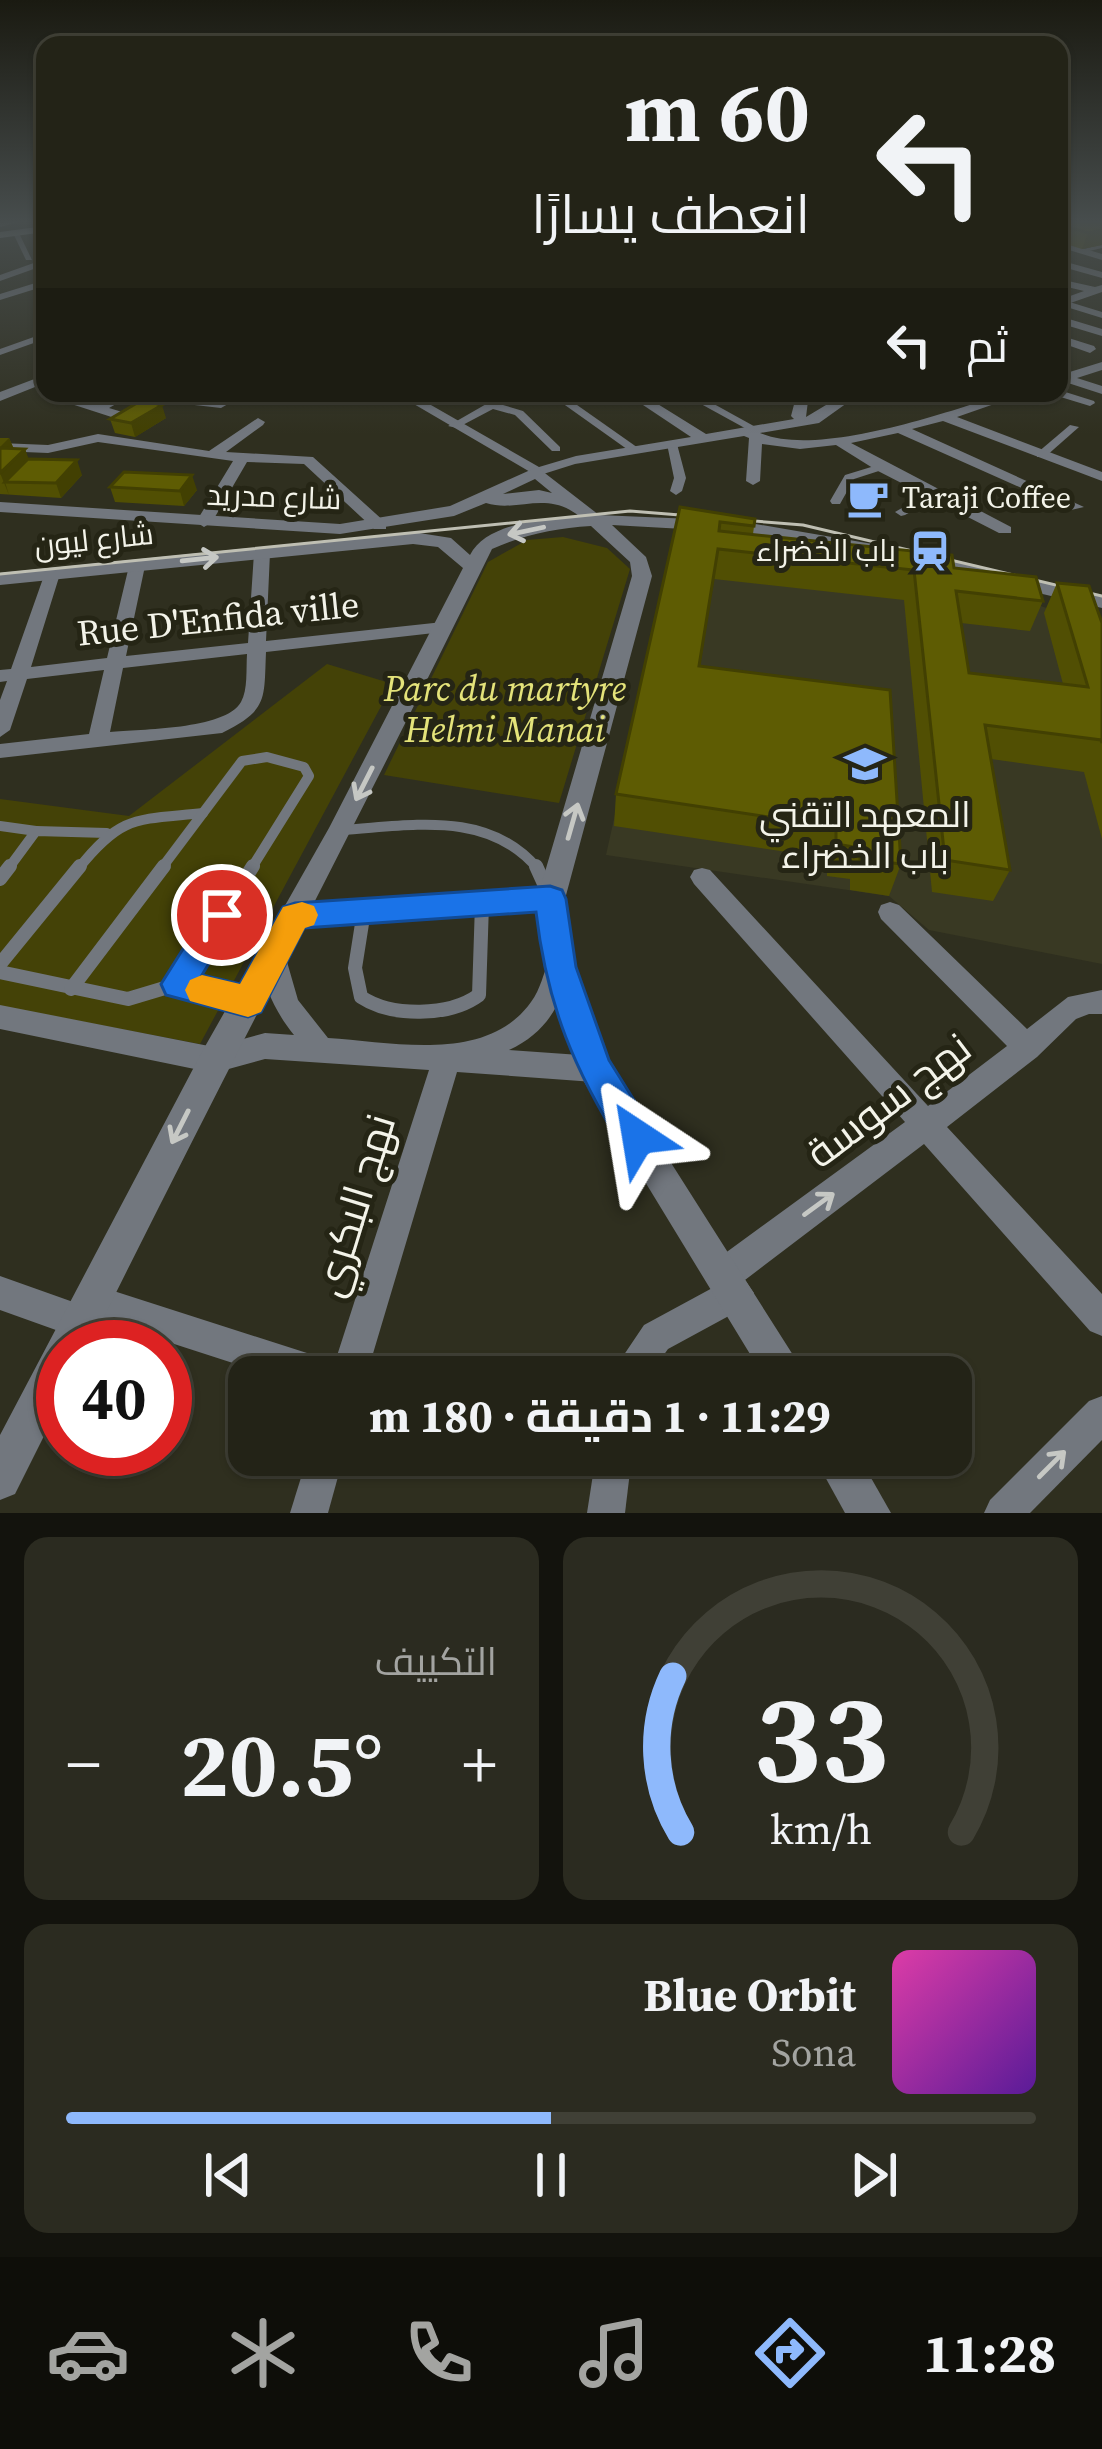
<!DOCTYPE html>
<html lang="ar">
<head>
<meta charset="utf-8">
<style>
	:root { --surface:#232317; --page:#2b2b20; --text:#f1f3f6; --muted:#a3a4a1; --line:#404036; --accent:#8eb9fc }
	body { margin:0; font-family:"Source Serif 4",Cairo,serif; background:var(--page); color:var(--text); direction:rtl; height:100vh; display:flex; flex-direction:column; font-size:45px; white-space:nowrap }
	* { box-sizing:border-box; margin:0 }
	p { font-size:39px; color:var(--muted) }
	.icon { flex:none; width:66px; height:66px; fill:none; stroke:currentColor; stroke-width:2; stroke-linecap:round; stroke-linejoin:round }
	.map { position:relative; height:1513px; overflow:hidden; direction:ltr }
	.drawer { display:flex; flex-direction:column; gap:24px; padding:24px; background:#13130d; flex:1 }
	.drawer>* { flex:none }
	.guide { position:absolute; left:36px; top:36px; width:1032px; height:366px; border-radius:24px; box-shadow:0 3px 9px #0004,0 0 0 3px var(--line); direction:rtl; background:#232317; color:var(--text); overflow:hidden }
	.speed { position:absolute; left:36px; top:1320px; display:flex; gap:24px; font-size:60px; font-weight:700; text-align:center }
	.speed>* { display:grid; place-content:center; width:156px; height:156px; border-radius:50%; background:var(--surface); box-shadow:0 3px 9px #0004,0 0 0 3px var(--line); line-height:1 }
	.speed .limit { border:18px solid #d22; background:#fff; color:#111 }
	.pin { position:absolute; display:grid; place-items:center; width:102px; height:102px; color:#fff; margin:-51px; border:6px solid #fff; border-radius:50%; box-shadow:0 3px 12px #0007 }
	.me { position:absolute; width:132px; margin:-66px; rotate:327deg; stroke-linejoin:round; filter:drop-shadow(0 0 9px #0008) }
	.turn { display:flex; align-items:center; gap:42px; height:252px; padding:0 60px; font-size:54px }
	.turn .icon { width:156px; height:156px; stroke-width:2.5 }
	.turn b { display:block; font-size:84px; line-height:102px }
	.then { display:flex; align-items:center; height:114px; padding:0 60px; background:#0003; gap:24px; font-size:45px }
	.big { font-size:90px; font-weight:700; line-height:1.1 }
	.drawer .card { flex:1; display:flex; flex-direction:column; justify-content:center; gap:18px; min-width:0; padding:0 42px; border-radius:24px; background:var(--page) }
	.drawer .dial { align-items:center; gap:0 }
	.dial svg { height:312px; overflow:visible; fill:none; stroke:var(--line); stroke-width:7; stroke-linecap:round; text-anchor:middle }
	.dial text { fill:var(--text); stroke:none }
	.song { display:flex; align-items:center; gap:36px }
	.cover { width:144px; height:144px; border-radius:18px; background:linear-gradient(135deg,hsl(320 70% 55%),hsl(270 70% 35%)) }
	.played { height:12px; border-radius:6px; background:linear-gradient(90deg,var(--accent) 50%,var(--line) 50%) }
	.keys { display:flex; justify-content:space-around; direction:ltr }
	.heat { display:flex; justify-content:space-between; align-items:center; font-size:66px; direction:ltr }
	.drawer .tiles { flex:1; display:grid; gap:24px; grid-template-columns:1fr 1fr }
	.card:last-child { grid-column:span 2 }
	.trip { position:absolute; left:228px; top:1356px; width:744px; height:120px; border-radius:24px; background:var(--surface); box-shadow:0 3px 9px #0004,0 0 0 3px var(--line); font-weight:700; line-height:120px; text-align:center; direction:rtl }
	.menu { display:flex; height:192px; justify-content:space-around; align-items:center; background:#0e0e09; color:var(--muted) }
	.menu .icon { width:84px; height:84px }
	.menu .on { color:var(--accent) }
	.menu b { font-size:54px; color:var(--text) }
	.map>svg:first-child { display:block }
	.built { fill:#393923 }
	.green { fill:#444207 }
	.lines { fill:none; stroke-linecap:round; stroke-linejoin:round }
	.service-far1 { stroke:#72777e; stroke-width:10 }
	.service { stroke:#72777e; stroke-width:14 }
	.pedestrian { fill:#72777e; fill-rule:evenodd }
	.minor { fill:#72777e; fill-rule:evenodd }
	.tertiary { fill:#72777e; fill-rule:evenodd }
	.secondary { fill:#99a0ab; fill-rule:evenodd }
	.tram { stroke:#bfbfb3; stroke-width:3 }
	.wall { fill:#514f03 }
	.shaded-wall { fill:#424002 }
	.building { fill:#5e5c03; stroke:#424002; stroke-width:3 }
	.oneway { stroke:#c6c8c4 }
	.route { fill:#1a73e8; stroke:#114b97; stroke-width:3 }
	.slow { fill:#f59e0b }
	.labels { text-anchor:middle; stroke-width:10; stroke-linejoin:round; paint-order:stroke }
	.far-street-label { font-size:30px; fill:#f3f3e9; stroke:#252515 }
	.far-poi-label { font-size:30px; fill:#f3f3e9; stroke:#252515; text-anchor:start }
	.street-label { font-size:36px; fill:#f3f3e9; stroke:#252515 }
	.park-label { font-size:36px; font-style:italic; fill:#e4e37a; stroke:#252515 }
	.poi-label { font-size:36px; fill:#f3f3e9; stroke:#252515 }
	.near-street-label { font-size:42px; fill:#f3f3e9; stroke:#252515 }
</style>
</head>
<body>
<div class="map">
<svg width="1102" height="1513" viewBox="0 0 1102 1513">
	<rect width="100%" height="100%" fill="#2f2f1f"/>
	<polygon class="built" points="677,536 1028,602 1075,617 1102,703 1102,964 929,930 889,896 606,855"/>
	<g class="green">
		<polygon points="563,537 607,548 630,569 559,803 384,775 488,562 527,540"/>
		<polygon points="327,664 393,684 200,1044 0,1006 0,799 129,816"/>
	</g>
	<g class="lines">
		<g class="service-far1">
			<polyline points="0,826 36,831"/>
			<path d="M341,830C411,826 488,809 538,869"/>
			<polyline points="8,869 36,831 107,833"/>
			<path d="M78,869C122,814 136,820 203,813"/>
			<polyline points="161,869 242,761 267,757 304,767 309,776 251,869"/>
		</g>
		<g class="service">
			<polyline points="0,879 10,866"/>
			<path d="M364,911L355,968L361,997C391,1017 449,1017 479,995L482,904"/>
			<polyline points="298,916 551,899 536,866"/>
			<polyline points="0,964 80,866"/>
			<polyline points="0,972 128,999 178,984 245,1001"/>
			<polyline points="178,984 253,866"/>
			<polyline points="71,989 164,866"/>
		</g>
		<g class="pedestrian">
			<polygon points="19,222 0,227 0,223"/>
			<polygon points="1102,244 1102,248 1081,253 1077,251"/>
			<polygon points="1063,300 1102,312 1102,318 1060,305"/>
			<polygon points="45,333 45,339 0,355 0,349"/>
			<polygon points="1059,390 1094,401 1095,403 1090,406 1054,395 1053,393 1059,393"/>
			<polygon points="523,393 539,393 503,405 523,411 560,447 560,451 552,451 515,415 493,409 457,428 448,426 488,403"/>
			<polygon points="548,393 560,393 641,450 631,452"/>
			<polygon points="681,393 694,393 761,430 752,432"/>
			<polygon points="949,393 963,393 964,395 959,398"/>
			<polygon points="1070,425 1079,427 1045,457 1037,457 1037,453"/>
			<polygon points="672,441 677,444 686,478 682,491 676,495 670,491 674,478 667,444"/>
			<polygon points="881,464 887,467 885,469 854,479 840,504 832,504 830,501 845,475"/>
			<polygon points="933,490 939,494 937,497 905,515 901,516 895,512"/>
		</g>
		<g class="minor">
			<polygon points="12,231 18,231 32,260 26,260"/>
			<polygon points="1059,241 1102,254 1102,260 1059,247"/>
			<polygon points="45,259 45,265 0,281 0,275"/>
			<polygon points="1059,260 1102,272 1102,278 1059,266"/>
			<polygon points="1059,279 1095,287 1102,285 1102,292 1059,307 1059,300 1084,291 1059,285"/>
			<polygon points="45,280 45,286 0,300 0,294"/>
			<polygon points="1059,316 1102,329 1102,336 1059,323"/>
			<polygon points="1059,335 1094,346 1096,349 1090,353 1059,342"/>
			<polygon points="1102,362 1102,370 1077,378 1102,386 1102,394 1065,382 1059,384 1060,375"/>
			<polygon points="45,375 45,383 0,401 0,392"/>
			<polygon points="64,393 97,404 119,393 135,393 109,408 129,414 165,393 221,400 228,404 221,408 168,402 130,423 59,400 59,394"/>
			<path d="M395,393H410L539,467L576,456L691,437L625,393H640L706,434L794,419L791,416L797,393H809L806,417L846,393H861L819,423L760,433C817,458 948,412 1007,393H1026L957,417L1102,472V481L943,421L912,429L1084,507L1071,510L898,433L851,443L1011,527V533H999L876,470L836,445L800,449L762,444L760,481L753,485L746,481L749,438L744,436L575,464L537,476Z"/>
			<polygon points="258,418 265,422 263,425 226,452 313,457 386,523 386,529 374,529 304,464 247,462 212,522 204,527 196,522 233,461 98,442 48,453 0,451 0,443 48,445 98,434 209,451"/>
			<path d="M262,548L270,553L266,641L443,622L452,627L443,632L266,652C264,700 268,710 222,733L0,758V744L89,734L104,670L27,679L10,730L0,737V700L7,681L0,682V670L11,669L46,570L52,569L60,574L31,667L107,658L129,566L137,561L145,566L126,656L248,643L254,553ZM247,654C246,669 248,690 241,702C225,730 140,729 110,732L123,668Z"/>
			<polygon points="702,868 710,870 928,1106 1007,1046 881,919 878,912 881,905 890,902 899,905 1027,1029 1068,997 1102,990 1102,1014 1089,1014 1076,1019 1037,1057 947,1127 1102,1294 1102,1336 1090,1331 924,1144 745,1280 754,1293 749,1305 668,1349 648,1377 609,1377 644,1325 716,1286 709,1274 713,1262 905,1122 694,884 690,877 694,870"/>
			<path d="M274,945L283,948L298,1000L328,1038C393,1042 487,1064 531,1002C541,989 543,973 550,959L559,956L568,959L572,967C561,1005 546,1033 509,1050L594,1056L604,1060L608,1069L604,1078L594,1082L457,1072L366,1377H276L97,1319L93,1334L81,1339L0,1310V1276L76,1303L80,1289L92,1284L335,1362L429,1070L265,1059L214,1073L0,1029V1005L214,1047L265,1033L294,1035C276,1013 256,977 265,948Z"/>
			<polygon points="1102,1396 1102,1440 1030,1513 984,1513 990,1500 1089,1401"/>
			<polygon points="308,1455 344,1455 328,1513 290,1513"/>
			<polygon points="596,1455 632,1455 625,1513 587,1513"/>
		</g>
		<g class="tertiary">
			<path d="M537,467L599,515L738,521L890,547L892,551L883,557L738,532L612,525L646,557L652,576L565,899L574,967L607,1062L807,1377H764L583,1080L544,967L537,899L632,576L630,562L591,526C555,528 524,535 492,549C361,816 221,1080 89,1347H63V1398L15,1494L0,1500V1435L203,1050L329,828L463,568L438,547L413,544L0,585V573L413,532L451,538L470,555C486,523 546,518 579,516C546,490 517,513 486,503L454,516L340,534L0,512V502L340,524L450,506ZM535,479L552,493L539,490L503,494Z"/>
			<polygon points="923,554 1102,596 1102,608 916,564 914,560"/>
			<polygon points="813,1455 858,1455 891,1513 845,1513"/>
		</g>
		<polygon class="secondary" points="45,226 45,232 0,238 0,232"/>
		<polyline class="tram" points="0,574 630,511 803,525 1102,596"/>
	</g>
	<g class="wall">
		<polygon points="1059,222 1102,222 1102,245 1082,249 1059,242"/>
		<polygon points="74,393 111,393 97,401 76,397"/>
		<polygon points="166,418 135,437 115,433 110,419"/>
		<polygon points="0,438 9,438 14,449 25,449 28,459 82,475 61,498 0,494"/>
		<polygon points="110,487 197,490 184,506 115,502"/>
		<polygon points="680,507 755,519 753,534 954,568 1043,601 1030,631 961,623 969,673 1063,684 1044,613 1057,583 1102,623 1102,839 1084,772 991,759 1010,870 993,901 932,892 904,600 714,579 700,666 901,864 889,896 850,890 850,879 827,876 827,858 614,826 616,794"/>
	</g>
	<g class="shaded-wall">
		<polygon points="1102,230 1102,245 1082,249 1088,233"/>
		<polygon points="95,393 111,393 97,401"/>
		<polygon points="162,405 166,418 135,437 131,423"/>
		<polygon points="9,438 15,452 6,461 0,447"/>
		<polygon points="25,449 33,471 5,482 9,495 0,473"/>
		<polygon points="77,460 82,475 61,498 56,483"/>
		<polygon points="192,475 197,490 184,506 180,491"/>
	</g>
	<g class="building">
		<polygon points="1059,222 1102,222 1102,230 1088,233 1059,224"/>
		<polygon points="142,400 162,405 131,423 110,419"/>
		<polygon points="0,448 25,449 0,473"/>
		<polygon points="28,459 77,460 56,483 5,482"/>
		<polygon points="124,472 192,475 180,491 110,487"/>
		<polygon points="680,507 755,519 754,526 720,522 719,531 952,555 954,568 1036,577 1043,601 956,591 969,673 1088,687 1057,583 1089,586 1102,623 1102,743 1101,740 985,725 1010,870 945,860 914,570 718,549 699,666 890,690 901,864 860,859 860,848 836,844 836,827 616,794"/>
	</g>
	<defs><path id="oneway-shaft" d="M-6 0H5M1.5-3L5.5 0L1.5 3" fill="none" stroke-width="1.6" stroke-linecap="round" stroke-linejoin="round" transform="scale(3)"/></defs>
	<g class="oneway">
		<use href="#oneway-shaft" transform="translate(526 531) rotate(168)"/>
		<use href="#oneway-shaft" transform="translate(200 559) rotate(-6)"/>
		<use href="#oneway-shaft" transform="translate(364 784) rotate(117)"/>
		<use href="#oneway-shaft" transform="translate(573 821) rotate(-74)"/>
		<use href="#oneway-shaft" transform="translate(180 1127) rotate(117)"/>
		<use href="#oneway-shaft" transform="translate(819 1204) rotate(-36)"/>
		<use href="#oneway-shaft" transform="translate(1052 1464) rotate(-45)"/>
	</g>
	<linearGradient id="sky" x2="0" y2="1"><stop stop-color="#1a1a11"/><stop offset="0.51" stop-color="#474d4d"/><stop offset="1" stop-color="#474d4d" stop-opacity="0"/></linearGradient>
	<rect width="1102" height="434" fill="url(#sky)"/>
	<path class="route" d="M550,886L562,890L566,899L576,967L609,1060L657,1137L651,1150L638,1156L624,1150C575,1071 547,1007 536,912L304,928L261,1012L248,1017L166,995L161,984L210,906L222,902L233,906L238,915L202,975L240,984L283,907L295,903Z"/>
	<polygon class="slow" points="302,902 314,906 318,915 314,925 305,928 261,1012 248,1017 190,1001 185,990 190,980 202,975 240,984 283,907"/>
	<defs>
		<g id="cafe-bare" transform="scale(3.24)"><path d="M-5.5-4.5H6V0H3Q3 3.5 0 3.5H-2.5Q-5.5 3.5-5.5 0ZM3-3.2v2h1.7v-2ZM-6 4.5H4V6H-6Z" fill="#8eb9fc" stroke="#252515" stroke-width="2.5" paint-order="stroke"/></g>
		<g id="station-bare" transform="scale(3.24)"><path d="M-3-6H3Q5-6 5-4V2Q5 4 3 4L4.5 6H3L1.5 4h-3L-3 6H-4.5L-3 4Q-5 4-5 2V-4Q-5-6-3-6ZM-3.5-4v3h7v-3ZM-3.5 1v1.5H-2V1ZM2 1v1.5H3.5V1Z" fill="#8eb9fc" stroke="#252515" stroke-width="2.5" paint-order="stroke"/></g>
		<g id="school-bare" transform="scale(3.24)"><path d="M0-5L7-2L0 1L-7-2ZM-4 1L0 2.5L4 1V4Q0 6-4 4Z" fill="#8eb9fc" stroke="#252515" stroke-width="2.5" paint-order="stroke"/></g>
	</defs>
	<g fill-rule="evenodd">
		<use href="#cafe-bare" x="868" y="498"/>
		<use href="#station-bare" x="930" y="551"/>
		<use href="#school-bare" x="865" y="764"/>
	</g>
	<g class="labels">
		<g class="far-street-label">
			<text transform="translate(274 497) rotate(2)" y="10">شارع مدريد</text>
			<text transform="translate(94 540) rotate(-6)" y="10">شارع ليون</text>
		</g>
		<g class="far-poi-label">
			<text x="902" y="508">Taraji Coffee</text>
			<text x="896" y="561" text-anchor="end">باب الخضراء</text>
		</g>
		<g class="street-label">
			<text transform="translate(218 618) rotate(-6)" y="13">Rue D'Enfida ville</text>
		</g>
		<g class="park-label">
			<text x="505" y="701">Parc du martyre<tspan x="505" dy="41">Helmi Manai</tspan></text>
		</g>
		<g class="poi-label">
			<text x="865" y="827">المعهد التقني<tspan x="865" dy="41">باب الخضراء</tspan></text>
		</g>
		<g class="near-street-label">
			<text transform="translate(888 1100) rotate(-37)" y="15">نهج سوسة</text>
			<text transform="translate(354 1205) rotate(-73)" y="15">نهج البكري</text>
		</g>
	</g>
</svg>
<div class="speed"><div class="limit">40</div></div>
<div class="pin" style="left:222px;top:915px;background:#d93025"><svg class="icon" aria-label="arrive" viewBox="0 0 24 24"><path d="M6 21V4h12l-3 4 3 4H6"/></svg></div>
<svg class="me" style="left:638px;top:1137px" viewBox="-20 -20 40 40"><path d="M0-17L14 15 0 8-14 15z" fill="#1a73e8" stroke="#fff" stroke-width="4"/></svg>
<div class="trip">11:29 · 1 دقيقة · 180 m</div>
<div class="guide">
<div class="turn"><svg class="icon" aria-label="left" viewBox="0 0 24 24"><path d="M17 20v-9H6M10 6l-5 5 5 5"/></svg><div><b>60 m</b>انعطف يسارًا</div></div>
<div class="then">ثم<svg class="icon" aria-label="left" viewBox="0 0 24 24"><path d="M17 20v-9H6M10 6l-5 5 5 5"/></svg></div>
</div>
</div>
<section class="drawer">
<div class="tiles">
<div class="card dial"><svg viewBox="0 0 100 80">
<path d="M14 69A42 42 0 1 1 86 69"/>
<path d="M14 69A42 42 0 0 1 12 29" stroke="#8eb9fc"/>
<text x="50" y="56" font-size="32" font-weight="700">33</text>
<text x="50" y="72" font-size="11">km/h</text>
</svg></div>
<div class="card"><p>التكييف</p>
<div class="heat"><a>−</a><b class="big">20.5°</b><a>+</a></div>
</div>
<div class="card">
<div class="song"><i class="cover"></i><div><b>Blue Orbit</b><p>Sona</p></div></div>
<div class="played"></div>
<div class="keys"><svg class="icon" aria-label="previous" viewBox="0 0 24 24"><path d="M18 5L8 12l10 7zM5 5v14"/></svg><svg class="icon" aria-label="pause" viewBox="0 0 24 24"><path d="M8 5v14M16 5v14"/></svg><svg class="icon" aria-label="next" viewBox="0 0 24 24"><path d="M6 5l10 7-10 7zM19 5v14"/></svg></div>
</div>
</div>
</section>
<nav class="menu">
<b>11:28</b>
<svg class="icon on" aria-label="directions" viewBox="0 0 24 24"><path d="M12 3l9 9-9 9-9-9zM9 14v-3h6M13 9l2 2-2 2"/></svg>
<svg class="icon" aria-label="music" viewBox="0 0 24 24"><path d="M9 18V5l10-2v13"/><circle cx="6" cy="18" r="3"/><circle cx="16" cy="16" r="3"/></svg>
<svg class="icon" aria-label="phone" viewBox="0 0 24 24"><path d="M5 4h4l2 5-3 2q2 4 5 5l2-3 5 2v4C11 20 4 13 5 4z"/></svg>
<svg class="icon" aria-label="climate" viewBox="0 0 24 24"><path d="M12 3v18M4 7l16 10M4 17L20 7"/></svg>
<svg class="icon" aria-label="car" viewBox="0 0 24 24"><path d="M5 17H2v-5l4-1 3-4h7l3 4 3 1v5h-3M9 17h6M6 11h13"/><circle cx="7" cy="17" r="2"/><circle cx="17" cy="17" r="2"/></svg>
</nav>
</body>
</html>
